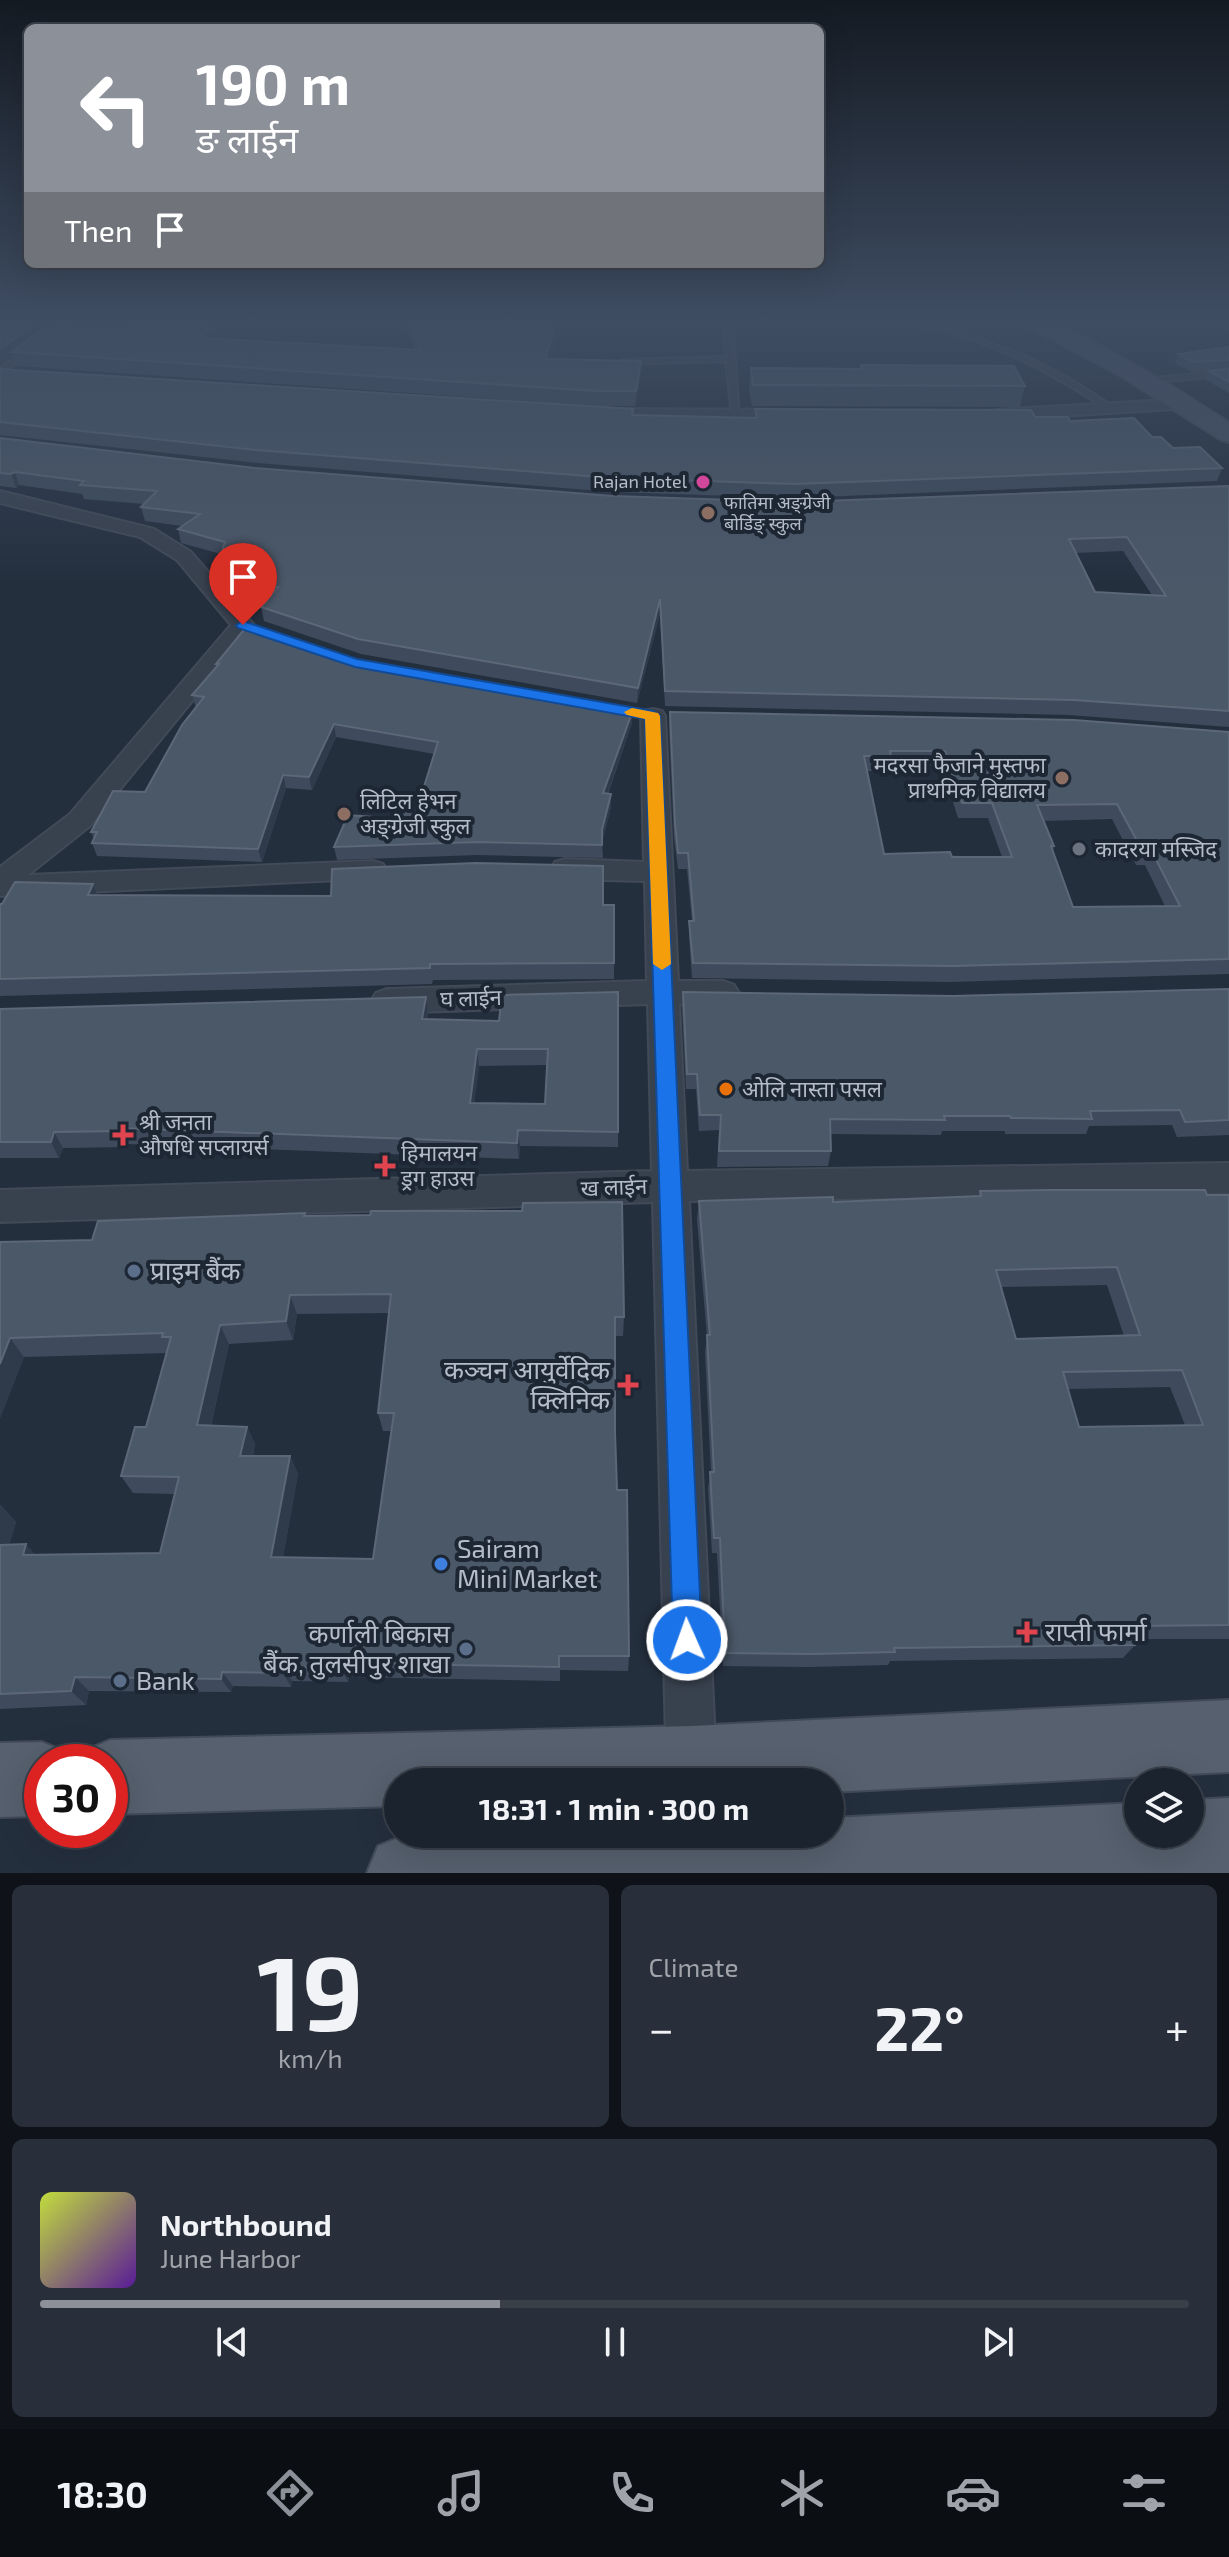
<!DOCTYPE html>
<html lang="en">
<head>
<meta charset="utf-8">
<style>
	:root { --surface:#1b232e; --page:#282f3a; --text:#f1f3f6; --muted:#a0a4aa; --line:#39404a; --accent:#8c9099 }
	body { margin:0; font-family:"Exo 2","Noto Sans Devanagari",sans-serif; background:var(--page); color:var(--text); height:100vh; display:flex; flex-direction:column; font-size:30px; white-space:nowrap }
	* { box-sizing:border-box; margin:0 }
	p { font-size:26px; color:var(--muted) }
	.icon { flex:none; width:44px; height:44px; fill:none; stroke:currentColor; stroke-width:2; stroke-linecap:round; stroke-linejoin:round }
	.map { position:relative; height:1873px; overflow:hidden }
	.drawer { display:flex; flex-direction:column; gap:12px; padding:12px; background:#0f1319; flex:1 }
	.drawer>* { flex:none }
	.top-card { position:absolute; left:24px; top:24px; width:800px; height:244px; border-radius:12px; box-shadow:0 8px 32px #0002,0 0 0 2px var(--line); background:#8c9099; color:#fff; overflow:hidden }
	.fabs { position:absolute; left:1124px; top:1768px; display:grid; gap:16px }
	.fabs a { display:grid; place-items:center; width:80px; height:80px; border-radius:50%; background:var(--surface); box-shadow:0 8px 32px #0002,0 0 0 2px var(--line); font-size:40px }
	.speed { position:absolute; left:24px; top:1744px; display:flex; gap:16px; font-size:40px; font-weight:700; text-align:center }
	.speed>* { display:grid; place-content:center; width:104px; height:104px; border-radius:50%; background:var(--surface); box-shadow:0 8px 32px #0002,0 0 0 2px var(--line); line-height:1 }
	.speed .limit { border:12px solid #d22; background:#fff; color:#111 }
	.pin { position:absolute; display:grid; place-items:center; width:68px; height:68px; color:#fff; margin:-82px -34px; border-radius:50% 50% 50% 0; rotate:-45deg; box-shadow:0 0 8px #0007 }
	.pin .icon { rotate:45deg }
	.me { position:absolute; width:88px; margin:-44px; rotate:358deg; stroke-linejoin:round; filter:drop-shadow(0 0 6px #0008) }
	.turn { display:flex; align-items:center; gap:28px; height:168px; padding:0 40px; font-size:36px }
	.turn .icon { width:104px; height:104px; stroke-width:2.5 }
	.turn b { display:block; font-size:56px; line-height:68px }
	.then { display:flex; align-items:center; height:76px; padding:0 40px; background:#0003; gap:16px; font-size:30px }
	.big { font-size:60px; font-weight:700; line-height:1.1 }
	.drawer .card { flex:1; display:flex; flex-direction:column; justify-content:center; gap:12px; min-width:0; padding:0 28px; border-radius:12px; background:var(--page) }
	.drawer .dial { align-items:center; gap:0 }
	.dial b { font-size:104px; line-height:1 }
	.song { display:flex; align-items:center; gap:24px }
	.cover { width:96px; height:96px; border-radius:12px; background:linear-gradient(135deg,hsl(70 70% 55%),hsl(270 70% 35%)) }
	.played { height:8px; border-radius:4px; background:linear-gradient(90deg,var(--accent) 40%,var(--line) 40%) }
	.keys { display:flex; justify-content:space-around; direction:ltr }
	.heat { display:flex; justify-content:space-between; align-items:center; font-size:44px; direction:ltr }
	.drawer .tiles { flex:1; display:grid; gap:12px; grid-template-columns:1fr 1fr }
	.card:last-child { grid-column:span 2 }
	.trip { position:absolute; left:384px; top:1768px; width:460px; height:80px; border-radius:40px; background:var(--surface); box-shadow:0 8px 32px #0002,0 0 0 2px var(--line); font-weight:700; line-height:80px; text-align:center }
	.dock { display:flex; height:128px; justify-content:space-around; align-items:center; background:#0b0e12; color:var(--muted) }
	.dock .icon { width:56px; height:56px }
	.dock .current { color:var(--accent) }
	.dock b { font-size:36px; color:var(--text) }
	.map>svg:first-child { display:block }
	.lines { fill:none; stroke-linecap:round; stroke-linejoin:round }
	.lane-casing { stroke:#414a57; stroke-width:4 }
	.street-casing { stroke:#414a57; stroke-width:4 }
	.secondary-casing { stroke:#414a57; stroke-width:4 }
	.primary-casing { stroke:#414a57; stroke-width:4 }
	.lane { fill:#38414e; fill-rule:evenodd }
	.street { fill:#38414e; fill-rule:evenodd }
	.secondary { fill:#465061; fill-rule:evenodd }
	.primary { fill:#56606e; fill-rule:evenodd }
	.wall { fill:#3f4b5c; fill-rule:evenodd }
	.shaded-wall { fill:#2f3b4b }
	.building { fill:#4b5868; stroke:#5c6777; stroke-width:2; fill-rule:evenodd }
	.route { fill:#1a73e8; stroke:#114b97; stroke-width:2 }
	.slow { fill:#f59e0b }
	.hotel-dot { fill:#d1479c; stroke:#1d2633; stroke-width:3 }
	.education-dot { fill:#8d6e63; stroke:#1d2633; stroke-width:3 }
	.worship-dot { fill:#6b7280; stroke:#1d2633; stroke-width:3 }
	.food-dot { fill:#e8710a; stroke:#1d2633; stroke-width:3 }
	.health-dot { fill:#e0444e; stroke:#1d2633; stroke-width:3 }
	.service-dot { fill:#5c6f8a; stroke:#1d2633; stroke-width:3 }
	.shop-dot { fill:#3f7fe0; stroke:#1d2633; stroke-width:3 }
	.labels { text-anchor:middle; stroke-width:8; stroke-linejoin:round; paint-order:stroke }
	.far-poi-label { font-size:18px; fill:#b4bcc9; stroke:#1d2633; text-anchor:end }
	.poi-label { font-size:22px; fill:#b4bcc9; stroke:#1d2633; text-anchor:start }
	.street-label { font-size:22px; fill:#b4bcc9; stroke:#1d2633 }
	.near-poi-label { font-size:26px; fill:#b4bcc9; stroke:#1d2633; text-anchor:start }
</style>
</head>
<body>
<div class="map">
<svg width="1229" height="1873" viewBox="0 0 1229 1873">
	<rect width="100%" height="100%" fill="#242f3e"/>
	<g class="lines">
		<g class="lane-casing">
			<g id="lane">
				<polygon points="724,320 732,320 739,417 732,415 726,361 623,364 619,362 623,360 726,357"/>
				<path d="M839,320L928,321L1023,355L1068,378L1117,409L1110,411C1052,373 988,338 918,325C893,321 862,329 839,320Z"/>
				<polygon points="27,347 34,349 0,375 0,369"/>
				<polygon points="1229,371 1229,375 1144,383 1140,381 1144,379"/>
			</g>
		</g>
		<g class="street-casing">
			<g id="street">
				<polygon points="1185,399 1194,404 1191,408 995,420 986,415 995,410"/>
				<polygon points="591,409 795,410 804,415 795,420 585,418 582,414 585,410"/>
				<polygon points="0,491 154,529 191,552 254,625 90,826 28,875 373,861 383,864 387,871 383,878 0,896 0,867 70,814 231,625 177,560 140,537 0,503"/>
				<polygon points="653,709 662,711 665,716 678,981 723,981 734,985 739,993 734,1001 723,1005 679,1004 687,1171 1229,1163 1229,1193 689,1201 717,1782 667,1782 653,1202 0,1222 0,1190 652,1171 648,1004 387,1013 376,1009 371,1001 376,993 387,989 647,981 645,881 565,879 555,876 551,869 555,862 565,859 644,862 641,716 644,711"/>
			</g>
		</g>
		<g class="secondary-casing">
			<polygon id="secondary" points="1017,320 1047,320 1088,339 1165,382 1229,423 1229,442 1220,439 1123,377"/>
		</g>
		<g class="primary-casing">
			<g id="primary">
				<polygon points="1229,1700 1229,1772 830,1792 830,1782 398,1782 398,1806 110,1814 110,1762 80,1762 84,1751 110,1740 692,1726"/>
				<polygon points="42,1742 68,1753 72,1762 42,1762 42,1816 0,1817 0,1743"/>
				<polygon points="1229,1798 1229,1873 367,1873 378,1846 405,1835 830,1834 830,1818 1138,1803 1138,1834 1190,1834 1190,1800"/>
			</g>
		</g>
		<use href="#lane" class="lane"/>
		<use href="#street" class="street"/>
		<use href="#secondary" class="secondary"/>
		<use href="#primary" class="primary"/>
	</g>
	<g class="wall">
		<polygon points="0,320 40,328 35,331 36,334 121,328 215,324 218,338 217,339 416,350 402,320 561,320 550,359 641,361 641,376 635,406 596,406 17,366"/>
		<polygon points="1161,320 1229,321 1229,329"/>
		<polygon points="1229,347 1229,369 1191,372 1175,363 1178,354"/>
		<polygon points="861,365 1025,386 1020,407 752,406 749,389 751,368 861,369"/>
		<polygon points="0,369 633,409 633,415 755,418 755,409 1035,417 1070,421 1152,437 1173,448 1222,468 1217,481 793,498 613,492 258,463 0,435"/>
		<polygon points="1229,369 1229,393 1206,380 1209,371"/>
		<path d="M0,438L255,468L613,496L795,502L1229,486V727L1069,715L665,706L660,614L637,703L361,654L264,621L261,607L266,601L238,600L234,586L236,581L220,580L217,566L221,554L181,543L178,529L182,526L145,521L141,507L144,504L84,499L82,494L19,485L16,488L0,486ZM1123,551L1152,595L1095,592L1075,553Z"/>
		<polygon points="352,660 632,723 608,794 611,807 602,843 603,858 478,855 337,860 334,847 416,812 435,754 336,737 312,790 286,788 262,862 97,856 92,843 94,839 91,832 145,792 196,708 192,695 216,667 216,664"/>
		<path d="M670,712L1229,732V974L949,982L692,978L689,936V921H692L687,869H678L674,838L669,727ZM889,766H942L958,818H988L1002,857L884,854L867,771H888ZM1112,819L1136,865H1145L1165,906L1073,907L1053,851L1054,846L1043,821Z"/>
		<polygon points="93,884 97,895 614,905 614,979 433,980 432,984 0,996 0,904"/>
		<polygon points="1229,989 1229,1135 1177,1137 1172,1125 1089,1126 1086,1134 1005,1134 1005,1131 942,1131 941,1135 831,1134 831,1151 828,1166 717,1167 719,1130 699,1131 696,1089 686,1089 682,1007 683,992 953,996"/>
		<path d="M618,992V1147L520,1146L519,1159L127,1144L126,1147L63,1148L59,1158H0V1009L426,997L428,1013L427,1019L499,1021ZM547,1065L545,1104L474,1103L479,1066Z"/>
		<path d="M980,1191L1229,1195V1639H1134L1135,1645L1123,1658L890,1661L888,1665L808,1667L723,1666L717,1553H712L708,1488L711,1472L705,1352L707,1336L697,1219L699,1201L833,1202L978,1196ZM1107,1285L1124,1336L1016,1339L1001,1287ZM1170,1387L1185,1425L1079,1427L1068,1389Z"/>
		<path d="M305,1213L306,1216L624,1317L623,1336H615V1432L617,1490L629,1656L628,1671L560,1670V1681L349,1677L348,1682L292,1681L291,1687L233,1686L231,1692L89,1691L86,1705L0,1709V1505L16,1522L9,1545L26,1544L35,1555L160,1553L175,1494L133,1493L121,1476L146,1427L166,1353L24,1357L0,1418V1242L92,1240ZM389,1313L378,1413L383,1431H392L373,1559L283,1557L298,1474L290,1456H253L255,1444L247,1427L211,1426L229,1344L293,1340L297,1314Z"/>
	</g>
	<g class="shaded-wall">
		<polygon points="30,320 37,320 40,328 35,331 37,337 12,352 13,355 0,364 0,349"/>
		<polygon points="557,320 561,320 561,323 546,373 545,359"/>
		<polygon points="215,324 218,338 203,353 200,338"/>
		<polygon points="641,361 641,376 635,406 636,391"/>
		<polygon points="15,472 19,485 16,488 11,474"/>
		<polygon points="660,599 660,614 637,703 638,688"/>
		<polygon points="633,710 632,723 603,806 603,793"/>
		<polygon points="334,724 336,737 312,790 309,777"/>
		<polygon points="283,775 286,788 262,862 258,849"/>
		<polygon points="611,794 611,807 602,843 602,830"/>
		<polygon points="93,884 99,900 88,895"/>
		<polygon points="426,997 428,1013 425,1036 422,1019"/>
		<polygon points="477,1049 479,1066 472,1119 470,1103"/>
		<polygon points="119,1128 127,1144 126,1147 118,1131"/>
		<polygon points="518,1130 520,1146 519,1159 517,1143"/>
		<polygon points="54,1132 63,1148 59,1158 51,1142"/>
		<polygon points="290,1295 297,1314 293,1340 286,1321"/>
		<polygon points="220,1325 229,1344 207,1443 197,1425"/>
		<polygon points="10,1338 24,1357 0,1418 0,1364"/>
		<polygon points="247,1427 255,1444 249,1474 240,1456"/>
		<polygon points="290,1456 298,1474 280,1573 271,1557"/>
		<polygon points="1,1505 16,1522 4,1562 0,1558 0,1508"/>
		<polygon points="26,1544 40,1560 23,1555"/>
		<polygon points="342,1663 349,1677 348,1682 341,1668"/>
		<polygon points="284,1667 292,1681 291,1687 283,1673"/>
		<polygon points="222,1672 233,1686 231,1692 221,1679"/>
		<polygon points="75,1677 89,1691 86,1705 71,1691"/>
	</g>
	<g class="building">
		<polygon points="0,320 30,320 25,324 34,325 0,349"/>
		<polygon points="128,320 153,320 215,324 200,338 422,350 406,320 557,320 545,359 641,361 636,391 596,391 12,352 49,324 121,328"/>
		<polygon points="1229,347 1229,360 1194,362 1178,354"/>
		<polygon points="861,365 1014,366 1025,386 753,385 751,368 862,369"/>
		<polygon points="0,369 633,409 632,415 757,418 755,409 1031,410 1035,417 1068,417 1070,421 1134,418 1152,437 1161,437 1173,448 1200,447 1222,468 794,484 613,478 256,450 0,422"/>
		<polygon points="1229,369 1229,382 1209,371"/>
		<path d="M0,438L255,468L613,496L795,502L1229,486V711L1074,700L665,691L660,599L638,688L358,639L261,607L278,587L234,586L242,568L217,566L225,542L178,529L200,514L141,507L157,491L80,485L84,481L15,472L11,474L0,473ZM1127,537L1166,596L1095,592L1069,539Z"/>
		<polygon points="247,626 352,660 633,710 603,793 611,794 602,830 602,845 477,842 334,847 348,815 401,819 403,812 416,812 438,742 334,724 309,777 283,775 258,849 92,843 97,832 91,832 113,791 145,792 182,725 204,697 192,695 219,664 216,664"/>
		<path d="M670,712L1074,720L1229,732V959L953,966L693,963L689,921H694L688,853H678L675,823ZM890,751H945L962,803H992L1012,857H952L950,852L884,854L864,756H891ZM1117,804L1142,850H1151L1180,906L1073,907L1051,846H1054L1037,805Z"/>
		<polygon points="476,863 603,866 603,905 614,905 614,963 430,964 430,968 0,979 0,904 2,904 15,882 93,884 88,895 331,896 332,869"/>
		<polygon points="1229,989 1229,1120 1185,1122 1180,1110 1090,1111 1092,1119 1011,1118 1010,1116 944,1116 945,1120 830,1119 831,1151 719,1151 721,1115 700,1115 697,1074 687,1074 683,992 953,996"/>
		<path d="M618,992V1132L518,1130L517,1143L119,1128L118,1131L54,1132L51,1142H0V1009L426,997L422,1019L499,1021L502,995ZM477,1049H548L545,1104L470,1103Z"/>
		<path d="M1050,1190H1205L1207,1195H1229V1625L1130,1626L1135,1645L894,1648L895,1652L813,1654L725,1653L720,1538H714L710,1472H714L707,1335H710L699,1201L833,1197V1202L981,1196L980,1191ZM1117,1267L1140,1335L1016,1339L996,1270ZM1182,1370L1203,1425L1079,1427L1063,1372Z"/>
		<path d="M622,1202L624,1317H615V1432L617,1490H627L629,1656H559V1667L342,1663L341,1668L284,1667L283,1673L222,1672L221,1679L75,1677L71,1691L0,1694V1545L26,1544L23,1555L160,1553L179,1477L121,1476L135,1427H146L171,1337H162L163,1333L10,1338L0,1364V1242L92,1240L98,1221L305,1213L304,1216L370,1215L371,1211H522L523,1203ZM391,1294L378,1413H394L373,1559L271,1557L290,1456H240L247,1427L197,1425L220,1325L286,1321L290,1295Z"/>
	</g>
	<linearGradient id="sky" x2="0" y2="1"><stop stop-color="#141a22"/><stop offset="0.55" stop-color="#3f4d63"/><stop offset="1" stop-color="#3f4d63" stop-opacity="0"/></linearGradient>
	<rect width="1229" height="583" fill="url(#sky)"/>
	<polygon class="route" points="243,621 357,659 653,711 660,716 702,1640 697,1650 687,1654 677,1650 673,1640 645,719 355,667 238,628 236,625"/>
	<polygon class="slow" points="632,708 658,713 660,716 671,964 662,970 653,964 645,719 627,715 624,712"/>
	<circle class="hotel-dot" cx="703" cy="482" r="8"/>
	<g class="education-dot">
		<circle cx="708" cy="513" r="8"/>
		<circle cx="1062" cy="778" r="8"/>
		<circle cx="344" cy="814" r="8"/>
	</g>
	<circle class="worship-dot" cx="1079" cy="849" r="8"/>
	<circle class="food-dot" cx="726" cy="1089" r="8"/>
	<g class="health-dot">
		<path d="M119 1123h8v8h8v8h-8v8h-8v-8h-8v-8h8z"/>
		<path d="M381 1154h8v8h8v8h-8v8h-8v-8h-8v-8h8z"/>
		<path d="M624 1373h8v8h8v8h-8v8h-8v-8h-8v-8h8z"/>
		<path d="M1023 1620h8v8h8v8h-8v8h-8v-8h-8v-8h8z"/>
	</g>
	<g class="service-dot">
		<circle cx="134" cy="1271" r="8"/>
		<circle cx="466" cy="1649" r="8"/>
		<circle cx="120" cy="1681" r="8"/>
	</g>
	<circle class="shop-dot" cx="441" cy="1564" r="8"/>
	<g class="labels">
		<g class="far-poi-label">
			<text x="687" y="488">Rajan Hotel</text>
			<text x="724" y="509" text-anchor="start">फातिमा अङ्‍ग्रेजी<tspan x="724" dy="21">बोर्डिङ् स्कुल</tspan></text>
		</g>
		<g class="poi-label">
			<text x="1046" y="773" text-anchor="end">मदरसा फैजाने मुस्तफा<tspan x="1046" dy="25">प्राथमिक विद्यालय</tspan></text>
			<text x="360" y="809">लिटिल हेभन<tspan x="360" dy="25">अङ्‍ग्रेजी स्कुल</tspan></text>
			<text x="1095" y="857">कादरया मस्जिद</text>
			<text x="742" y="1097">ओलि नास्ता पसल</text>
			<text x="139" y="1130">श्री जनता<tspan x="139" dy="25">औषधि सप्लायर्स</tspan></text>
			<text x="401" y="1161">हिमालयन<tspan x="401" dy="25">ड्रग हाउस</tspan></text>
		</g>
		<g class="street-label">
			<text transform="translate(471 998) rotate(-2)" y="8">घ लाईन</text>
			<text transform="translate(614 1187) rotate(-2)" y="8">ख लाईन</text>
		</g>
		<g class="near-poi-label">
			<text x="150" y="1280">प्राइम बैंक</text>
			<text x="610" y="1379" text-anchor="end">कञ्चन आयुर्वेदिक<tspan x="610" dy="30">क्लिनिक</tspan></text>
			<text x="457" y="1558">Sairam<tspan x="457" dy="30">Mini Market</tspan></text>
			<text x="1045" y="1641">राप्ती फार्मा</text>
			<text x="450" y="1643" text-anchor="end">कर्णाली बिकास<tspan x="450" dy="30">बैंक, तुलसीपुर शाखा</tspan></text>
			<text x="136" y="1690">Bank</text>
		</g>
	</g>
</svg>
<div class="fabs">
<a><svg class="icon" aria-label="layers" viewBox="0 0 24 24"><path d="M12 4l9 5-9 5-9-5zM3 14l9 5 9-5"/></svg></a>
</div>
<div class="speed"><div class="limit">30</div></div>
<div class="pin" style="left:243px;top:625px;background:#d93025"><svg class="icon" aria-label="arrive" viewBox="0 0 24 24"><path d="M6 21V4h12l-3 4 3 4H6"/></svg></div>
<svg class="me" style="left:687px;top:1640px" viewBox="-20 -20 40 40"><circle r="17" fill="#1a73e8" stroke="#fff" stroke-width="3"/><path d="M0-11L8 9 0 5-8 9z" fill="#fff"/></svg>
<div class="trip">18:31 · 1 min · 300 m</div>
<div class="top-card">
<div class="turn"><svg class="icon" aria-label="left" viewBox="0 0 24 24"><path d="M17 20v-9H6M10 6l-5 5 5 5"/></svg><div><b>190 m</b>ङ लाईन</div></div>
<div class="then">Then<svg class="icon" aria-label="arrive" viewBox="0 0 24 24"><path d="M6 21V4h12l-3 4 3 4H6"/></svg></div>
</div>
</div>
<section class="drawer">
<div class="tiles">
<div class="card dial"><b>19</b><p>km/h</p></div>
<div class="card"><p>Climate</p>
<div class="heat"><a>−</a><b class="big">22°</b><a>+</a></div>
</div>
<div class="card">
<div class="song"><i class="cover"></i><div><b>Northbound</b><p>June Harbor</p></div></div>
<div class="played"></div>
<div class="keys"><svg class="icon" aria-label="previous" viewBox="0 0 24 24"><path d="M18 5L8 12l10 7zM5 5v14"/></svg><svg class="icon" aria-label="pause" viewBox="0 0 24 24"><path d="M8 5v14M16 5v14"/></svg><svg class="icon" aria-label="next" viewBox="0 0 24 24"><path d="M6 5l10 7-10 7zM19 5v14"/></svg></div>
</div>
</div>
</section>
<nav class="dock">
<b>18:30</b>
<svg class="icon current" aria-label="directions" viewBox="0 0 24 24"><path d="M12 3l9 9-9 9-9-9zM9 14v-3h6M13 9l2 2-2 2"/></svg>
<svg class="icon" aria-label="music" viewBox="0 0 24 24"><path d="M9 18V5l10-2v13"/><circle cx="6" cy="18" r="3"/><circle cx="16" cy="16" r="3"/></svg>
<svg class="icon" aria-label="phone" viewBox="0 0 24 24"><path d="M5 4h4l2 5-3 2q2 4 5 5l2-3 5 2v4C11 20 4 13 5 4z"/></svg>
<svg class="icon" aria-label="climate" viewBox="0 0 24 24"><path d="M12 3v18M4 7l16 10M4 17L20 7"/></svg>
<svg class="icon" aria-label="car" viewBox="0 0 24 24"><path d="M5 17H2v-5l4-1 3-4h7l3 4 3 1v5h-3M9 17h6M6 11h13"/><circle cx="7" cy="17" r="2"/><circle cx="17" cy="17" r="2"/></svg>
<svg class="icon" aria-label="filters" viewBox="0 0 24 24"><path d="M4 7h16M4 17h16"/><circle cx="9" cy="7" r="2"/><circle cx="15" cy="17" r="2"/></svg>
</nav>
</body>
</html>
